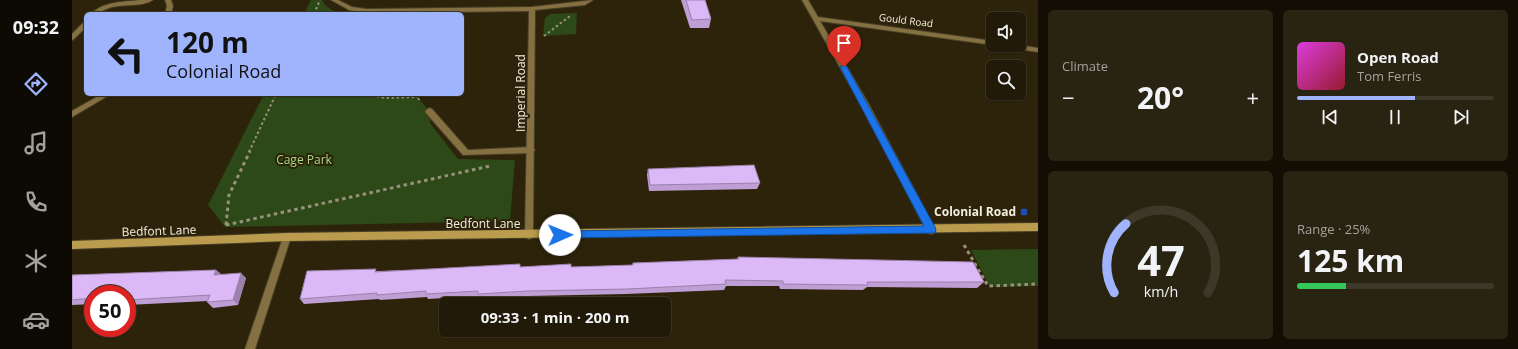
<!DOCTYPE html>
<html lang="en">
<head>
<meta charset="utf-8">
<style>
	:root { --surface:#211a08; --page:#292312; --text:#f1f3f6; --muted:#a2a19c; --line:#3e3829; --accent:#a0b3fd }
	body { margin:0; font-family:"Open Sans",sans-serif; background:var(--page); color:var(--text); height:100vh; display:flex; flex-direction:column; font-size:15px; white-space:nowrap }
	* { box-sizing:border-box; margin:0 }
	p { font-size:13px; color:var(--muted) }
	.icon { flex:none; width:22px; height:22px; fill:none; stroke:currentColor; stroke-width:2; stroke-linecap:round; stroke-linejoin:round }
	.map { position:relative; flex:1; overflow:hidden }
	.panel { display:flex; flex-direction:column; gap:10px; padding:10px; background:#120e04; width:480px }
	.panel>* { flex:none }
	.top-card { position:absolute; left:12px; top:12px; width:380px; height:84px; border-radius:6px; box-shadow:0 1px 3px #0004,0 0 0 1px var(--line); background:#a0b3fd; color:#111; overflow:hidden }
	.buttons { position:absolute; left:914px; top:12px; display:grid; gap:8px }
	.buttons a { display:grid; place-items:center; width:40px; height:40px; border-radius:6px; background:var(--surface); box-shadow:0 1px 3px #0004,0 0 0 1px var(--line); font-size:20px }
	.speed { position:absolute; left:12px; top:285px; display:flex; gap:8px; font-size:20px; font-weight:700; text-align:center }
	.speed>* { display:grid; place-content:center; width:52px; height:52px; border-radius:50%; background:var(--surface); box-shadow:0 1px 3px #0004,0 0 0 1px var(--line); line-height:1 }
	.speed .limit { border:6px solid #d22; background:#fff; color:#111 }
	.pin { position:absolute; display:grid; place-items:center; width:34px; height:34px; color:#fff; margin:-41px -17px; border-radius:50% 50% 50% 0; rotate:-45deg; box-shadow:0 0 4px #0007 }
	.pin .icon { rotate:45deg }
	.me { position:absolute; width:44px; margin:-22px; rotate:89deg; stroke-linejoin:round; filter:drop-shadow(0 0 3px #0008) }
	.turn { display:flex; align-items:center; gap:14px; height:84px; padding:0 16px; font-size:18px }
	.turn .icon { width:52px; height:52px; stroke-width:2.5 }
	.turn b { display:block; font-size:28px; line-height:34px }
	.big { font-size:30px; font-weight:700; line-height:1.1 }
	.panel .card { flex:1; display:flex; flex-direction:column; justify-content:center; gap:6px; min-width:0; padding:0 14px; border-radius:6px; background:var(--page) }
	.panel .dial { align-items:center; gap:0 }
	.dial svg { height:104px; overflow:visible; fill:none; stroke:var(--line); stroke-width:7; stroke-linecap:round; text-anchor:middle }
	.dial text { fill:var(--text); stroke:none }
	.song { display:flex; align-items:center; gap:12px }
	.cover { width:48px; height:48px; border-radius:6px; background:linear-gradient(135deg,hsl(300 70% 55%),hsl(350 70% 35%)) }
	.played { height:4px; border-radius:2px; background:linear-gradient(90deg,var(--accent) 60%,var(--line) 60%) }
	.keys { display:flex; justify-content:space-around; direction:ltr }
	.heat { display:flex; justify-content:space-between; align-items:center; font-size:22px; direction:ltr }
	.charge { height:6px; border-radius:3px; background:linear-gradient(90deg,#34c759 25%,var(--line) 0) }
	.panel .tiles { flex:1; display:grid; gap:10px; grid-template-columns:repeat(2,1fr) }
	.trip { position:absolute; left:367px; top:297px; width:232px; height:40px; border-radius:6px; background:var(--surface); box-shadow:0 1px 3px #0004,0 0 0 1px var(--line); font-weight:700; line-height:40px; text-align:center }
	main { display:flex; flex:1; min-height:0 }
	.tab-bar { display:flex; flex-direction:column; width:72px; justify-content:space-around; align-items:center; background:#0d0a03; color:var(--muted) }
	.tab-bar .icon { width:28px; height:28px }
	.tab-bar .active { color:var(--accent) }
	.tab-bar b { font-size:18px; color:var(--text) }
	.map>svg:first-child { display:block }
	.green { fill:#2d4917 }
	.lines { fill:none; stroke-linecap:round; stroke-linejoin:round }
	.service-casing { stroke:#483f28; stroke-width:2 }
	.minor-casing { stroke:#483f28; stroke-width:2 }
	.secondary-casing { stroke:#483f28; stroke-width:2 }
	.path-far1 { stroke:#98917d; stroke-width:2; stroke-dasharray:2.5 2.5; stroke-linecap:butt }
	.path { stroke:#98917d; stroke-width:3; stroke-dasharray:3.5 3.5; stroke-linecap:butt }
	.service { fill:#847041; fill-rule:evenodd }
	.minor { fill:#847041; fill-rule:evenodd }
	.secondary { fill:#bb9b4d; fill-rule:evenodd }
	.wall { fill:#be9ed4 }
	.shaded-wall { fill:#9b81ac }
	.building { fill:#ddb8f6; stroke:#9b81ac }
	.route { fill:#1a73e8; stroke:#114b97 }
	.transit-dot { fill:#1a4fb4; stroke:#2c230a; stroke-width:1.5 }
	.labels { text-anchor:middle; stroke-width:4; stroke-linejoin:round; paint-order:stroke }
	.far-street-label { font-size:10px; fill:#f4eedf; stroke:#2c230a }
	.street-label { font-size:12px; fill:#f4eedf; stroke:#2c230a }
	.park-label { font-size:12px; fill:#a7da86; stroke:#2c230a }
	.poi-label { font-size:12px; font-weight:bold; fill:#f4eedf; stroke:#2c230a; text-anchor:end }
</style>
</head>
<body>
<main>
<nav class="tab-bar">
<b>09:32</b>
<svg class="icon active" aria-label="directions" viewBox="0 0 24 24"><path d="M12 3l9 9-9 9-9-9zM9 14v-3h6M13 9l2 2-2 2"/></svg>
<svg class="icon" aria-label="music" viewBox="0 0 24 24"><path d="M9 18V5l10-2v13"/><circle cx="6" cy="18" r="3"/><circle cx="16" cy="16" r="3"/></svg>
<svg class="icon" aria-label="phone" viewBox="0 0 24 24"><path d="M5 4h4l2 5-3 2q2 4 5 5l2-3 5 2v4C11 20 4 13 5 4z"/></svg>
<svg class="icon" aria-label="climate" viewBox="0 0 24 24"><path d="M12 3v18M4 7l16 10M4 17L20 7"/></svg>
<svg class="icon" aria-label="car" viewBox="0 0 24 24"><path d="M5 17H2v-5l4-1 3-4h7l3 4 3 1v5h-3M9 17h6M6 11h13"/><circle cx="7" cy="17" r="2"/><circle cx="17" cy="17" r="2"/></svg>
</nav>
<div class="map">
<svg width="966" height="349" viewBox="0 0 966 349">
	<rect width="100%" height="100%" fill="#2c230a"/>
	<g class="green">
		<path d="M239,0H250C257,13 270,13 283,14H232Z"/>
		<polygon points="505,13 504,34 471,36 473,18 478,14"/>
		<polygon points="192,94 343,94 357,111 358,123 386,159 443,160 438,221 153,227 136,205"/>
		<polygon points="966,249 966,286 918,287 899,250"/>
	</g>
	<g class="lines">
		<g class="service-casing">
			<polygon id="service" points="357,108 360,109 396,150 459,147 463,150 459,153 391,155 354,113 353,111"/>
		</g>
		<g class="minor-casing">
			<g id="minor">
				<path d="M69,0H81C70,7 53,4 40,7C32,9 27,14 19,14C32,1 52,2 69,0Z"/>
				<polygon points="93,0 99,0 101,6 99,14 93,14 95,6"/>
				<polygon points="259,0 266,0 280,7 295,9 460,7 521,0 513,5 463,10 461,235 460,238 457,239 454,238 453,235 457,11 295,13 277,10"/>
				<polygon points="730,0 736,0 746,17 921,41 921,45 748,21 796,103 862,227 863,230 862,233 859,234 856,233 788,103"/>
				<polygon points="14,21 14,27 2,39 0,40 0,34 12,22"/>
				<polygon points="930,45 946,45 966,48 966,52 933,47"/>
				<polygon points="30,94 39,94 0,117 0,111"/>
				<polygon points="215,233 218,234 219,237 183,349 173,349 211,237 212,234"/>
			</g>
		</g>
		<g class="secondary-casing">
			<polygon id="secondary" points="966,223 966,231 215,241 0,249 0,241 215,233"/>
		</g>
		<g class="path-far1">
			<polyline points="242,14 248,0"/>
			<polyline points="472,36 498,16"/>
			<polyline points="295,94 313,98 345,97"/>
			<polyline points="343,94 349,102"/>
			<polyline points="177,152 204,94"/>
		</g>
		<g class="path">
			<polyline points="154,225 418,166"/>
			<polyline points="154,225 157,195 178,151"/>
			<polyline points="892,245 916,286 966,284"/>
		</g>
		<use href="#service" class="service"/>
		<use href="#minor" class="minor"/>
		<use href="#secondary" class="secondary"/>
	</g>
	<g class="wall">
		<polygon points="609,0 633,0 639,19 637,28 618,28"/>
		<polygon points="576,169 688,183 685,189 577,191 575,175"/>
		<polygon points="666,257 912,282 905,288 795,287 791,290 708,289 707,286 654,286 652,290 554,294 457,296 407,300 406,296 356,299 355,297 308,300 307,299 232,304 228,299 305,271 448,267 499,267 560,265 561,263 665,259"/>
		<polygon points="144,270 149,274 174,278 166,305 141,308 135,302 136,301 55,305 55,294 21,294 21,304 0,305 0,275"/>
	</g>
	<g class="shaded-wall">
		<polygon points="144,270 150,275 142,275"/>
		<polygon points="169,273 174,278 166,305 161,300"/>
	</g>
	<g class="building">
		<polygon points="614,0 633,0 639,19 620,20"/>
		<polygon points="682,165 688,183 578,185 576,169"/>
		<polygon points="666,257 901,262 912,282 795,282 796,285 711,284 711,281 653,280 654,284 555,289 456,291 406,294 406,291 354,294 354,291 305,295 305,293 228,299 235,271 304,269 303,272 448,264 448,267 499,264 499,267 561,265 561,263 667,259"/>
		<polygon points="144,270 142,275 169,273 161,300 135,302 138,295 55,300 55,294 21,294 21,298 0,300 0,275"/>
	</g>
	<polygon class="route" points="772,64 775,67 863,227 864,230 863,233 485,238 483,235 488,231 852,226 768,67"/>
	<rect class="transit-dot" x="948" y="208" width="8" height="8" rx="2"/>
	<g class="labels">
		<g class="far-street-label">
			<text transform="translate(834 20) rotate(7)" y="4">Gould Road</text>
		</g>
		<g class="street-label">
			<text transform="translate(449 93) rotate(-90)" y="4">Imperial Road</text>
			<text x="411" y="228">Bedfont Lane</text>
			<text transform="translate(87 231) rotate(-2)" y="4">Bedfont Lane</text>
		</g>
		<g class="park-label">
			<text x="232" y="164">Cage Park</text>
		</g>
		<g class="poi-label">
			<text x="944" y="216">Colonial Road</text>
		</g>
	</g>
</svg>
<div class="buttons">
<a><svg class="icon" aria-label="sound" viewBox="0 0 24 24"><path d="M4 9h4l5-4v14l-5-4H4zM17 9q2 3 0 6"/></svg></a>
<a><svg class="icon" aria-label="search" viewBox="0 0 24 24"><circle cx="10" cy="10" r="6"/><path d="M15 15l6 6"/></svg></a>
</div>
<div class="speed"><div class="limit">50</div></div>
<div class="pin" style="left:772px;top:67px;background:#d93025"><svg class="icon" aria-label="arrive" viewBox="0 0 24 24"><path d="M6 21V4h12l-3 4 3 4H6"/></svg></div>
<svg class="me" style="left:488px;top:235px" viewBox="-20 -20 40 40"><circle r="19" fill="#fff"/><path d="M0-13L10 11 0 6-10 11z" fill="#1a73e8"/></svg>
<div class="trip">09:33 · 1 min · 200 m</div>
<div class="top-card">
<div class="turn"><svg class="icon" aria-label="left" viewBox="0 0 24 24"><path d="M17 20v-9H6M10 6l-5 5 5 5"/></svg><div><b>120 m</b>Colonial Road</div></div>
</div>
</div>
<section class="panel">
<div class="tiles">
<div class="card"><p>Climate</p>
<div class="heat"><a>−</a><b class="big">20°</b><a>+</a></div>
</div>
<div class="card">
<div class="song"><i class="cover"></i><div><b>Open Road</b><p>Tom Ferris</p></div></div>
<div class="played"></div>
<div class="keys"><svg class="icon" aria-label="previous" viewBox="0 0 24 24"><path d="M18 5L8 12l10 7zM5 5v14"/></svg><svg class="icon" aria-label="pause" viewBox="0 0 24 24"><path d="M8 5v14M16 5v14"/></svg><svg class="icon" aria-label="next" viewBox="0 0 24 24"><path d="M6 5l10 7-10 7zM19 5v14"/></svg></div>
</div>
<div class="card dial"><svg viewBox="0 0 100 80">
<path d="M14 69A42 42 0 1 1 86 69"/>
<path d="M14 69A42 42 0 0 1 23 16" stroke="#a0b3fd"/>
<text x="50" y="56" font-size="32" font-weight="700">47</text>
<text x="50" y="72" font-size="11">km/h</text>
</svg></div>
<div class="card"><p>Range · 25%</p><b class="big">125 km</b><div class="charge"></div></div>
</div>
</section>
</main>
</body>
</html>
